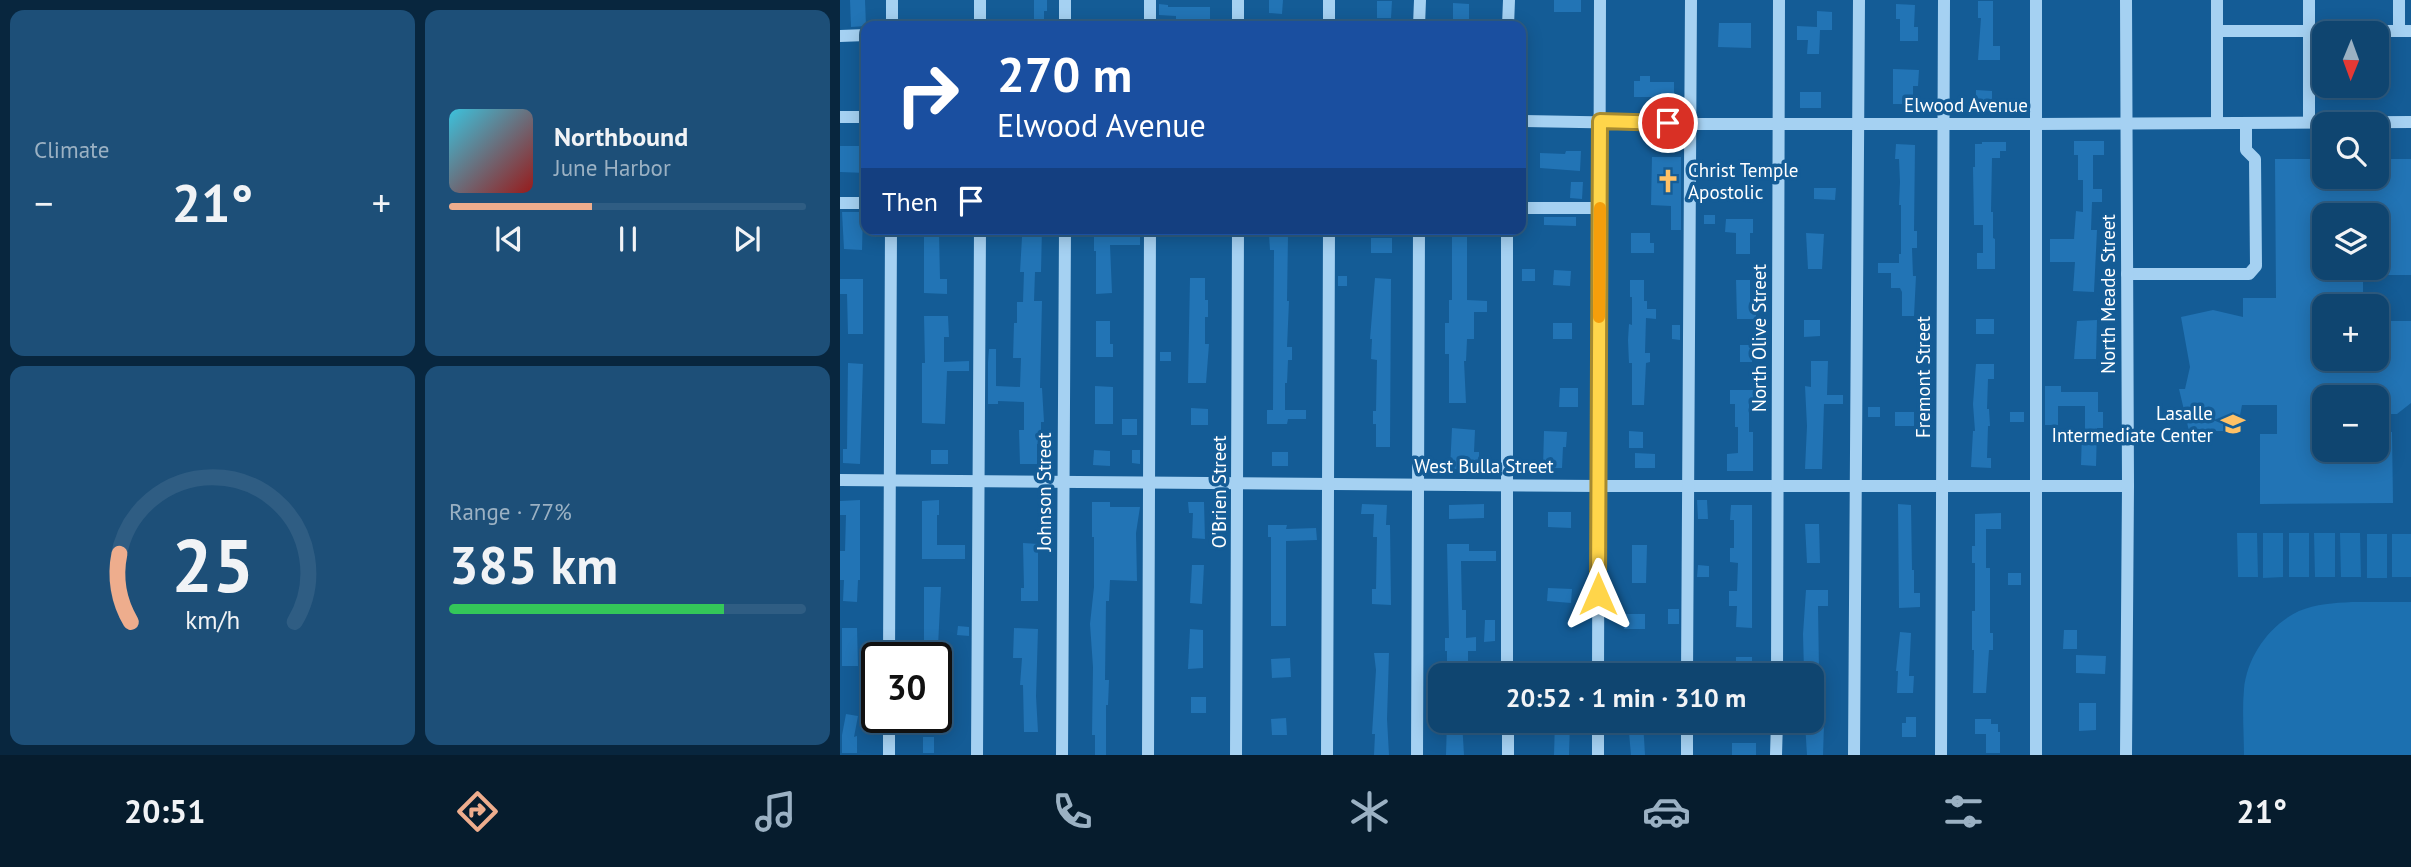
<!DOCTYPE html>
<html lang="en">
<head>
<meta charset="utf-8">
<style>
	:root { --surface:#0f4570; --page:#1d4f78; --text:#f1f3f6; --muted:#9bb1c3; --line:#2f5d83; --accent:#eead8d }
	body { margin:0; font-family:"PT Sans",sans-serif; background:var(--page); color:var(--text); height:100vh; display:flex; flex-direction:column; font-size:26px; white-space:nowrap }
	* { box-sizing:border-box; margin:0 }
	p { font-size:23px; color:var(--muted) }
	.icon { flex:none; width:38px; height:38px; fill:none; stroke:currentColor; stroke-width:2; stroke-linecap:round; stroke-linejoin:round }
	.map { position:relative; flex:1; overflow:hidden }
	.details { display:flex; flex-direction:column; gap:10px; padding:10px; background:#08263e; width:840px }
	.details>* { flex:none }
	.top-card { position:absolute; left:21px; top:21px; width:665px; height:214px; border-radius:14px; box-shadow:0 4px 18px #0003,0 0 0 2px var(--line); background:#1a4fa0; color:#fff; overflow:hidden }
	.needle { width:46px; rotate:181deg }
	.controls { position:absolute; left:1472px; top:21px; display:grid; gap:14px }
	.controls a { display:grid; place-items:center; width:77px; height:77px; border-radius:14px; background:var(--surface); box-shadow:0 4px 18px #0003,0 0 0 2px var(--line); font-size:35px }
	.speed { position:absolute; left:21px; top:642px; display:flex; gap:14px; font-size:35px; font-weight:700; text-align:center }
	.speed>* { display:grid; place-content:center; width:91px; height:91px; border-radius:50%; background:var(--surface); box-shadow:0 4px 18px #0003,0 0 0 2px var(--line); line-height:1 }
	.speed .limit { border:4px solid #111; border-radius:10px; background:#fff; color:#111 }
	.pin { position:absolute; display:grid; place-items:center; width:60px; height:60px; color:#fff; margin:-30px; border:4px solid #fff; border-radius:50%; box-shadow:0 2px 7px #0007 }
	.me { position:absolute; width:77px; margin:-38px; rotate:0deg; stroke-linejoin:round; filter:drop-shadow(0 0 5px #0008) }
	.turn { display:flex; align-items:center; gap:24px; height:147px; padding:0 21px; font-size:32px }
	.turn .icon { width:91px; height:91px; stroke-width:2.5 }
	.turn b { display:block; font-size:49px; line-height:60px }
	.then { display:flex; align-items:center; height:66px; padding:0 21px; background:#0003; gap:14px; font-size:26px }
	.big { font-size:52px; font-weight:700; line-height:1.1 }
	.details .widget { flex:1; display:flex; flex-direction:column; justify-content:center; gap:10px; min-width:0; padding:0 24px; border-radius:14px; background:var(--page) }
	.details .dial { align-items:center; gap:0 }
	.dial svg { height:182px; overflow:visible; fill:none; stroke:var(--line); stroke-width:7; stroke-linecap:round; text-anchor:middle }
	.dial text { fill:var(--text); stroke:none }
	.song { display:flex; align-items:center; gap:21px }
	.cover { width:84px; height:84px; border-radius:10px; background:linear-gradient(135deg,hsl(190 70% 55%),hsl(0 70% 35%)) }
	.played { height:7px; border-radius:4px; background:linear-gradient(90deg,var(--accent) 40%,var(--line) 40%) }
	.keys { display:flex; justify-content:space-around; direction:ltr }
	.heat { display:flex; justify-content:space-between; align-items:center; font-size:38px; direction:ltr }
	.charge { height:10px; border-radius:5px; background:linear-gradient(90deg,#34c759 77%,var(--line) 0) }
	.details .tiles { flex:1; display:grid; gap:10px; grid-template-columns:repeat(2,1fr) }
	.trip { position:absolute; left:588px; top:663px; width:396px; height:70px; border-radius:14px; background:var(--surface); box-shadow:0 4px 18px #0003,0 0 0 2px var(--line); font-weight:700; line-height:70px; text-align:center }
	.tab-bar { display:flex; height:112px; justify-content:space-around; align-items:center; background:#061c2d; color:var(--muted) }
	.tab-bar .icon { width:49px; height:49px }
	.tab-bar .on { color:var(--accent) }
	.tab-bar b { font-size:32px; color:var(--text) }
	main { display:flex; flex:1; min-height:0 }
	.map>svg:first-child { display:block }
	.green { fill:#1c70b0 }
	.building { fill:#2274b5 }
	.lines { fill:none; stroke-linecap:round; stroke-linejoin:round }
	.minor { stroke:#a5d1f2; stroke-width:12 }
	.route-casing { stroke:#a68a30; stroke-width:18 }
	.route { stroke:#ffd54a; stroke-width:12 }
	.slow { stroke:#f59e0b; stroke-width:12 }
	.labels { text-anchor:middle; stroke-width:7; stroke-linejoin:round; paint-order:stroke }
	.street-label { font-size:19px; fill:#fff; stroke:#145c96 }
	.poi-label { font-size:19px; fill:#fff; stroke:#145c96; text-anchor:start }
</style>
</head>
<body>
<main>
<section class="details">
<div class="tiles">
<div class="widget"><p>Climate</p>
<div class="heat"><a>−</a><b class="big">21°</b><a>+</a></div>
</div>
<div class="widget">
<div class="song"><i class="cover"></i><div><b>Northbound</b><p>June Harbor</p></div></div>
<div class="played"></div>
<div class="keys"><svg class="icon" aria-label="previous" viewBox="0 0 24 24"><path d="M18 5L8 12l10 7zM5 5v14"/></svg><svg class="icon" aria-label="pause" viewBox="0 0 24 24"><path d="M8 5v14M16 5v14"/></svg><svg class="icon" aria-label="next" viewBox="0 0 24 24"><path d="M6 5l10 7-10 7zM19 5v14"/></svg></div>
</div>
<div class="widget dial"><svg viewBox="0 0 100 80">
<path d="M14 69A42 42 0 1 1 86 69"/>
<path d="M14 69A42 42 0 0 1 9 39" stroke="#eead8d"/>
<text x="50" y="56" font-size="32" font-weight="700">25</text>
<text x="50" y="72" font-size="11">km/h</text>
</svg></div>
<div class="widget"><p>Range · 77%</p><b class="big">385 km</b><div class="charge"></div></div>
</div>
</section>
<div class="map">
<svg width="1571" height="755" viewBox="0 0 1571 755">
	<rect width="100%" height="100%" fill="#145c96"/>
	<g class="green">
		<polygon points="1397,533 1417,533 1418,577 1398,577"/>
		<polygon points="1423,533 1443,533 1443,577 1423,578"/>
		<rect x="1449" y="533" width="20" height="44"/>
		<polygon points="1474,533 1495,533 1495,577 1475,577"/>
		<polygon points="1500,533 1520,533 1521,577 1501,577"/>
		<rect x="1527" y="534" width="20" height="44"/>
		<rect x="1552" y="534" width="19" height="43"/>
		<path d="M1512,602H1571V755H1404C1404,733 1402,711 1404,689C1407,657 1429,625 1459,611C1476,604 1494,603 1512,602Z"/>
	</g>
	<g class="building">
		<polygon points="10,0 25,0 26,26 11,27"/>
		<polygon points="194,0 207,0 207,11 204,11 204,26 194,26"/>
		<polygon points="429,0 443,0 442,14 429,13"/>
		<rect x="714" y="0" width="27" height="12"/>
		<polygon points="537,1 552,1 551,18 537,18"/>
		<polygon points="1138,1 1153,1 1153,46 1160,46 1160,60 1138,60 1141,18 1138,18"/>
		<polygon points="613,3 629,4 629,24 613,24"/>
		<polygon points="319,4 328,5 328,7 370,7 370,21 336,21 336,16 319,15"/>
		<polygon points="1056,4 1075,5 1074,27 1078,27 1078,41 1060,41 1060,19 1056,19"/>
		<polygon points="977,11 992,12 992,30 980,30 979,54 967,54 968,40 957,40 957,26 977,27"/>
		<polygon points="879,23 911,23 911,48 878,47"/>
		<polygon points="1053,69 1079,70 1078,86 1073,86 1073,104 1053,104"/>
		<polygon points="800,76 810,76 810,82 834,82 834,97 794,97 794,81 800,81"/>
		<polygon points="1136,90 1152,91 1152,105 1136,104"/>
		<rect x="960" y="92" width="21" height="16"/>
		<polygon points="1234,141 1264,141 1264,155 1253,155 1253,189 1262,189 1262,202 1252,202 1251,230 1257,230 1254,292 1233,291 1235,262 1210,262 1210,239 1234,239 1236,211 1243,212 1243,180 1238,180 1238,155 1234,155"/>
		<polygon points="1142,142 1166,142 1166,151 1160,151 1160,158 1152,158 1151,212 1153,212 1153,238 1155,239 1155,269 1137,269 1137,253 1143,253 1143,225 1134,225 1133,167 1135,167 1135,144 1142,144"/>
		<polygon points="1056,144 1075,145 1074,231 1077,231 1077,248 1072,248 1073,276 1076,276 1074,316 1062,316 1062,292 1060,288 1051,288 1051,273 1038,273 1038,263 1059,263 1059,254 1061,254 1061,205 1059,205 1060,182 1059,159 1055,159"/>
		<polygon points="0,146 26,146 26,173 0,172"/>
		<polygon points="726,151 741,151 740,171 700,168 700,153 725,154"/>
		<polygon points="812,157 841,157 841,230 831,230 831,206 811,205"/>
		<polygon points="1435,159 1484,159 1484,177 1536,177 1536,159 1571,159 1571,275 1545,275 1544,261 1536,261 1536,215 1484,215 1484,268 1523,268 1523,306 1484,306 1484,359 1536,359 1536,321 1571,321 1571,403 1557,414 1536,414 1536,397 1484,397 1484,450 1536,450 1536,432 1552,432 1553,503 1420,504 1420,434 1437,434 1437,405 1402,405 1397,431 1349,431 1339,389 1345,389 1350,367 1341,317 1373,310 1403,317 1403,298 1436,298"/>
		<polygon points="731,182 743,182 742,199 730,198"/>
		<polygon points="974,188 996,188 995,200 974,199"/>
		<polygon points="2,212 23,212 22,250 4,249"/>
		<rect x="864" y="215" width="11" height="9"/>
		<polygon points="704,217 736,217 736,226 704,225"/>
		<polygon points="886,219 913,219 913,233 910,233 910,254 896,254 896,233 885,232"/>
		<polygon points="189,229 202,229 201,272 195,272 194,301 202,301 200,388 202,388 204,422 201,422 201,444 197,444 197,464 180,464 179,430 184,430 184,402 158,401 158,404 148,404 148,362 149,349 156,349 156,386 180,387 181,358 173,358 174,323 177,323 177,302 183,302 184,272 180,272 182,237 189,237"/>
		<polygon points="286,232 300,232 300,245 270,245 272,293 256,294 256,251 254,251 254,234"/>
		<polygon points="84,233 99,233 100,279 107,279 107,294 84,293"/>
		<polygon points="791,233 810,233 810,243 814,243 814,253 791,253"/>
		<polygon points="966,233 984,234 982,269 968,269"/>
		<polygon points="429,235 448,235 447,301 449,301 447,347 452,347 452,360 448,360 447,383 445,383 445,410 466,410 466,419 448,419 447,424 427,424 427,410 433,410 434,250 430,250"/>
		<polygon points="612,236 627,236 627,300 647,301 647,312 634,312 634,339 627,339 626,361 624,361 626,403 609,403 609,354 605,354 605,323 609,323 609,300 612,300"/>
		<rect x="531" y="238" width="21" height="15"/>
		<rect x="682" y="269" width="13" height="12"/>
		<polygon points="714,270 731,271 730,286 713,285"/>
		<rect x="498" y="276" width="9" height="10"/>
		<polygon points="350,278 365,278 365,300 368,300 368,317 365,317 365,344 369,344 366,383 348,383"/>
		<polygon points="535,278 551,279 550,447 536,447 536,424 533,424 533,411 536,411 537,360 531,359 532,339 530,339"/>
		<polygon points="0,279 23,279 23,334 8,334 7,294 0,294"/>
		<polygon points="790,280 804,280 804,301 807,301 807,309 816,309 816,319 806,318 805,353 810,353 810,362 806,363 804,405 792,405 792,363 789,363 788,340 789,324 792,325 792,297 790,297"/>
		<polygon points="896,280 910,280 910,304 916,304 916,319 897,319"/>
		<polygon points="84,316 108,316 109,337 104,337 104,362 129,361 129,371 107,371 105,424 82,423 82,363 85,363"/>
		<rect x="1136" y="319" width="18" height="15"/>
		<polygon points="964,320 980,320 980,336 964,337"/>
		<polygon points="1257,320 1256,359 1234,359 1237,321"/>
		<polygon points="256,321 270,321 270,344 273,344 273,357 256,357"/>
		<rect x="713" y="323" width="19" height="16"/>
		<polygon points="832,325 840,325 840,340 832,339"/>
		<rect x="900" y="345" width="12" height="17"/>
		<rect x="320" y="352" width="11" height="9"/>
		<polygon points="971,361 988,361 987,395 1003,395 1003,404 984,404 982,469 965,469 967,426 965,386 971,387"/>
		<polygon points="8,363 23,364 20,464 3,463 3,449 7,449"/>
		<polygon points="1136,364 1154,364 1154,379 1148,379 1147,409 1149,409 1150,426 1148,426 1147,458 1151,458 1151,468 1131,467 1133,431 1135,431 1133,404"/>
		<polygon points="255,386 273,387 273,424 255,424"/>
		<polygon points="1205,386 1221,386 1221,392 1258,392 1258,412 1263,412 1263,428 1257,428 1256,466 1241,465 1242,431 1245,431 1245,406 1218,406 1218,425 1205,425"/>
		<polygon points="720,388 738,388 738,407 719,407"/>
		<polygon points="890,390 913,390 913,404 909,404 909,432 913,432 913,471 887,471 887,454 898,453 898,427 895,427 895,404 890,404"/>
		<rect x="1028" y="407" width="12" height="10"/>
		<polygon points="351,408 368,409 368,425 351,425"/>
		<rect x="1055" y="412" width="19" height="14"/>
		<rect x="1170" y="412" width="14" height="10"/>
		<rect x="282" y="419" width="15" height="16"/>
		<polygon points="612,428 635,430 634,452 639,452 639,469 610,469"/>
		<polygon points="704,431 727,432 726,447 723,447 722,468 703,468"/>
		<polygon points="789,431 803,432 803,448 789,448"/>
		<rect x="91" y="450" width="17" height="14"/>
		<polygon points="254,450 270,451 270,466 253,465"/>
		<polygon points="292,450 300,450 300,464 292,463"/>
		<rect x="432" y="452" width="16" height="14"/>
		<polygon points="795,453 815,454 815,468 795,468"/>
		<polygon points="20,500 20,580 18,580 17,602 3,601 4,580 0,580 0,551 5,551 6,515 0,515 0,501"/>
		<polygon points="99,500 99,515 97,515 97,545 125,545 125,559 82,559 82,501"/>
		<polygon points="857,500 867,500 868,519 858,519"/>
		<polygon points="252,502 270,502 270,507 300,507 296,533 297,581 270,580 269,601 266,601 265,680 269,680 268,705 266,705 266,755 255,755 255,735 252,735 253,667 250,624 254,587 254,537 252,537"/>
		<polygon points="348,502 364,502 365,539 352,538 353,513 349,513"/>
		<polygon points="522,504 547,505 546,525 550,525 551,605 532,604 532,589 536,589 537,537 533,537 534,514 521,514"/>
		<polygon points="644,504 644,518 609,519 609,505"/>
		<polygon points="1058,504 1071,505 1072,570 1074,570 1074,593 1080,593 1080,607 1059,608"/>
		<polygon points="891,505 912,505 912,628 896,627 897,606 889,606 889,591 897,591 898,563 890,562 890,548 894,548 894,520 890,520"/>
		<polygon points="708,512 731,512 731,528 708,527"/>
		<polygon points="1161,513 1161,529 1146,529 1146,568 1150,568 1150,633 1153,633 1153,650 1149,650 1146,693 1133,693 1134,650 1132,650 1132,611 1135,611 1135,563 1132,563 1132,546 1135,546 1135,514"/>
		<polygon points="965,524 979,524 980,563 967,563"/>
		<polygon points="428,525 447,525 446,529 476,528 477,540 446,541 446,626 431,626 431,537 428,537"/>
		<polygon points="183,543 198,544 198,601 181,601 181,588 184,588"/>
		<polygon points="607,544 629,544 629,551 656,551 656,561 621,561 622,610 626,610 626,638 636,637 636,651 628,651 628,676 607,676 607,651 605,651 605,638 609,638"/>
		<polygon points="792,545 807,545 806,583 792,583"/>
		<polygon points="352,565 364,565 362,604 350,603"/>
		<polygon points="858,565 869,566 869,577 857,577"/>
		<rect x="1168" y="573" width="13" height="12"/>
		<polygon points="84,587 101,587 98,646 84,645"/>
		<polygon points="708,588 732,589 731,603 707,601"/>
		<polygon points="966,590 988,590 988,606 978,606 979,671 964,671 963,634"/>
		<rect x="828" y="609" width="11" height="15"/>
		<rect x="784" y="614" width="21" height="15"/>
		<polygon points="645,620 655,620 655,641 644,642"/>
		<polygon points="118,626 129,627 129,636 117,635"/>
		<polygon points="2,628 17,628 18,666 2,666"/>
		<polygon points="174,628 198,629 196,696 198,732 184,732 183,685 180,685 182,658 173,658"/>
		<polygon points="350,629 363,630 363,668 348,669"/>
		<polygon points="1224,630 1237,630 1237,649 1223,649"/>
		<polygon points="1060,632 1071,633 1069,676 1074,676 1073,693 1057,693 1058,671 1056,671"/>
		<polygon points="534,653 549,653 547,719 549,755 534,755 535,734 532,734 536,670"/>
		<polygon points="1236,655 1266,656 1265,674 1236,673"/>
		<rect x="896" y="657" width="16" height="14"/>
		<polygon points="450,658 451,677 432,678 431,659"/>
		<rect x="351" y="697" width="15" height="16"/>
		<polygon points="1239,703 1256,703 1256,730 1239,731"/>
		<polygon points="6,714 18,716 14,737 17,736 17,753 2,753 2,735"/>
		<polygon points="1066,717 1076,717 1076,737 1062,737 1062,723 1066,723"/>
		<polygon points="446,718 447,735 432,735 431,719"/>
		<polygon points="1135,719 1151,719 1151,724 1158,724 1158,732 1160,732 1160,753 1146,753 1146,734 1135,734"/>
		<polygon points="607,721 622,721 624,755 606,755"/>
		<polygon points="715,721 730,721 729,755 714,755"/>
		<polygon points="788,721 803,721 805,755 791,755"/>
		<polygon points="965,723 984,723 983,755 967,755"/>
		<rect x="83" y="737" width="11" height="16"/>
		<rect x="892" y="743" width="24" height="12"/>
	</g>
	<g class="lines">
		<g class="minor">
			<polyline points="52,26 52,0"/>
			<polyline points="140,26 140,0"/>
			<polyline points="225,26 225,0"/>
			<polyline points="310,26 310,0"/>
			<polyline points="398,26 398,0"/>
			<polyline points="489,26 489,0"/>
			<polyline points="579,26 580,0"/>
			<polyline points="668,26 669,0"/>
			<polyline points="1377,31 1571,31"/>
			<polyline points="1559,31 1559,0"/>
			<polyline points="0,36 26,35"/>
			<polyline points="0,117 26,117"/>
			<polyline points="681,121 851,124 1195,124 1571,122"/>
			<polyline points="1377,122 1377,0"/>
			<polyline points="1469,122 1469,0"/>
			<polyline points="0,203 26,203"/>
			<polyline points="681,208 760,208"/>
			<polyline points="1287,274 1409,274 1416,266 1415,159 1406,150 1406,123"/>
			<polyline points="0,480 759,486 1288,486"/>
			<polyline points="49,658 51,229"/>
			<polyline points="667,676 667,229"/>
			<polyline points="758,676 760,0"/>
			<polyline points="847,676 851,0"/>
			<polyline points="937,676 939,0"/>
			<polyline points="668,721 668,755"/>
			<polyline points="49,755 49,718"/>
			<polyline points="137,755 140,229"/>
			<polyline points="222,755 225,229"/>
			<polyline points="308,755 310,229"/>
			<polyline points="396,755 398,229"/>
			<polyline points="487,755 489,229"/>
			<polyline points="577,755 579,229"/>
			<polyline points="758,755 758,721"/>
			<polyline points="847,755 847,721"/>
			<polyline points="936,755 937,721"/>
			<polyline points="1014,755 1019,0"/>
			<polyline points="1101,755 1104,0"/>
			<polyline points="1196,755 1196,0"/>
			<polyline points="1286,755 1288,486 1286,0"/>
		</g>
	</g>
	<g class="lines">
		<g class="route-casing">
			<polyline id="route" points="758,594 760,121 828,123"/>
		</g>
		<use href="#route" class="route"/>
		<polyline class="slow" points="759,317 760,208"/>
	</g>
	<defs>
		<g id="church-bare" transform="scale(1.89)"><path d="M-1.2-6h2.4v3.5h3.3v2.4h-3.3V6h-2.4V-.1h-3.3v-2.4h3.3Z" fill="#ffc166" stroke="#145c96" stroke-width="2.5" paint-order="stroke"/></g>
		<g id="school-bare" transform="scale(1.89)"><path d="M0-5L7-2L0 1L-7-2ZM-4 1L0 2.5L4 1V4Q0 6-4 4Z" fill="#ffc166" stroke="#145c96" stroke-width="2.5" paint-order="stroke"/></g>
	</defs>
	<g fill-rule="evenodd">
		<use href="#church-bare" x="828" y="181"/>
		<use href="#school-bare" x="1393" y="424"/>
	</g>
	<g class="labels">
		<g class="street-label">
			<text x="1126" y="112">Elwood Avenue</text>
			<text transform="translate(1268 294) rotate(-90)" y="7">North Meade Street</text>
			<text transform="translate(919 338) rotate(-90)" y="7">North Olive Street</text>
			<text transform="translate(1083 377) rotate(-90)" y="7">Fremont Street</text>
			<text x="644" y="473">West Bulla Street</text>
			<text transform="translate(204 492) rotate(-90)" y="7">Johnson Street</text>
			<text transform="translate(379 492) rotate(-90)" y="7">O'Brien Street</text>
		</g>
		<g class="poi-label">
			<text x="848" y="177">Christ Temple<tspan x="848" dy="22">Apostolic</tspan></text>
			<text x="1373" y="420" text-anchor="end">Lasalle<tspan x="1373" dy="22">Intermediate Center</tspan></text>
		</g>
	</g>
</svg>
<div class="controls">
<a><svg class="needle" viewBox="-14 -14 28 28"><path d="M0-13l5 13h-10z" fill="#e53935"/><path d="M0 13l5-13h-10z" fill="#9bb1c3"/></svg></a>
<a><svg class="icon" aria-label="search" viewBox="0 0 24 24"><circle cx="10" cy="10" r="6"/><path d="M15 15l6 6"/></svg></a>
<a><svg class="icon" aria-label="layers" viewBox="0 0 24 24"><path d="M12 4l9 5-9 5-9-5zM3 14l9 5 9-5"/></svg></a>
<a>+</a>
<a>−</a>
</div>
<div class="speed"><div class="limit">30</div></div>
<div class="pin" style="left:828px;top:123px;background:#d93025"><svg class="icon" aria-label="arrive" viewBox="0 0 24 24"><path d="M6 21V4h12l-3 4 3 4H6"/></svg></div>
<svg class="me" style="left:758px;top:594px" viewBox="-20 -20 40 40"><path d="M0-17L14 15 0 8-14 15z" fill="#ffd54a" stroke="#fff" stroke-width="4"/></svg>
<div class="trip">20:52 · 1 min · 310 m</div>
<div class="top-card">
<div class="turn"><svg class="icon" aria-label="right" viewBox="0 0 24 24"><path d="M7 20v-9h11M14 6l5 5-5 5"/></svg><div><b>270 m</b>Elwood Avenue</div></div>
<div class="then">Then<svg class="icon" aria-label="arrive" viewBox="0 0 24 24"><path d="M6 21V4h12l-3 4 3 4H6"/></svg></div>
</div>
</div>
</main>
<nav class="tab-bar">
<b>20:51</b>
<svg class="icon on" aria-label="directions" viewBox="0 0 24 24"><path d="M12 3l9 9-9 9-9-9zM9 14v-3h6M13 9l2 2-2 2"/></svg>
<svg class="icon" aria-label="music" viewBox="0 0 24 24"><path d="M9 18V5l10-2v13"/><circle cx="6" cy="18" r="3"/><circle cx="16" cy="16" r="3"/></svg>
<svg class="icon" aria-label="phone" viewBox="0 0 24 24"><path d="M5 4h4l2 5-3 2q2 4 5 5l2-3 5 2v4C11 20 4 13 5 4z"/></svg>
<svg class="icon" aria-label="climate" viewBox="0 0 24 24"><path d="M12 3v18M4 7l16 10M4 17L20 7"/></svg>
<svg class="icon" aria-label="car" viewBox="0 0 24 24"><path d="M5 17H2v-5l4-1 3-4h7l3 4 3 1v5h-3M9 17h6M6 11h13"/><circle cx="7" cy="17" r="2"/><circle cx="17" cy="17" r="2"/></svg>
<svg class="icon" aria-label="filters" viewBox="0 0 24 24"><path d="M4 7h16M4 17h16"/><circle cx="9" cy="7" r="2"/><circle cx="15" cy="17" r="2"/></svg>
<b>21°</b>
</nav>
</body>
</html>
